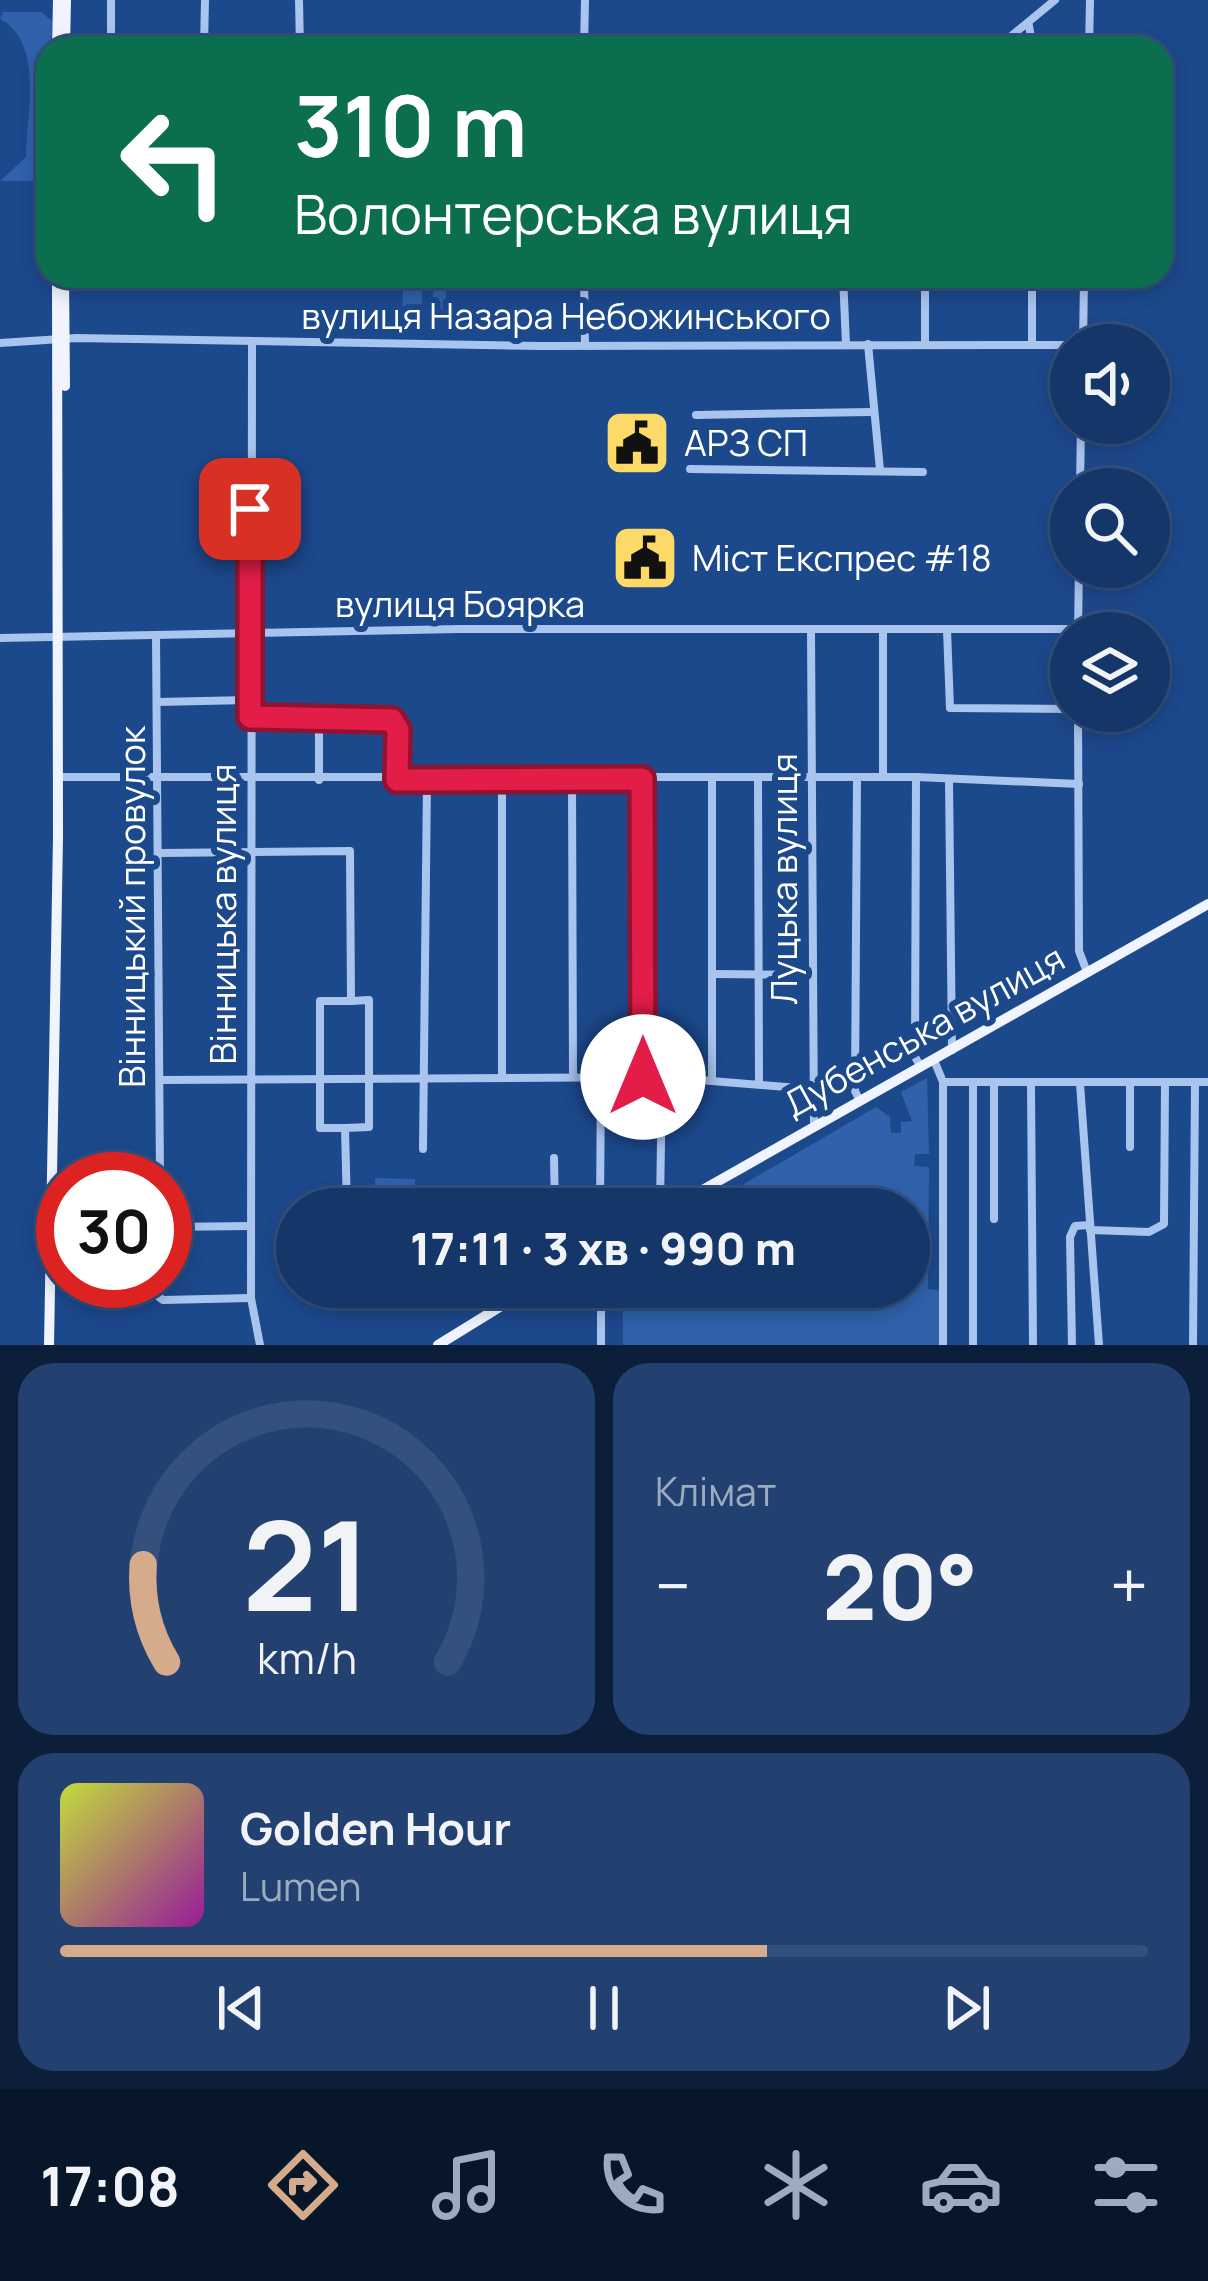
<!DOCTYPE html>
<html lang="uk">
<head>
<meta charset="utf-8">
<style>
	:root { --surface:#153669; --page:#224171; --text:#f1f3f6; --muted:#9dabc0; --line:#34507d; --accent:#d6ab8b }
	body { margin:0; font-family:Manrope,sans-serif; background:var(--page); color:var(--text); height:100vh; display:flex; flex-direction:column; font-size:45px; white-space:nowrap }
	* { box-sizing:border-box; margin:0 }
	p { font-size:39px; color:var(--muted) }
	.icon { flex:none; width:66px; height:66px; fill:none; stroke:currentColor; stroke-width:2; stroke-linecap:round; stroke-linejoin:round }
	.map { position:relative; height:1345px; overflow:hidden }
	.sheet { display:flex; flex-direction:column; gap:18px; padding:18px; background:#0c1e3a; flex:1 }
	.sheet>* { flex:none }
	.guide { position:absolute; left:36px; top:36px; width:1137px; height:252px; border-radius:36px; box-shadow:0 6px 18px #0003,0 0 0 3px var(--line); background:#0b6e4f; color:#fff; overflow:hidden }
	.buttons { position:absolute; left:1050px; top:324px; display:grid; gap:24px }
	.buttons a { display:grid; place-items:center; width:120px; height:120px; border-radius:50%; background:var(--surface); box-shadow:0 6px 18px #0003,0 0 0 3px var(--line); font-size:60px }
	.speed { position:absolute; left:36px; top:1152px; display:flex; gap:24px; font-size:60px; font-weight:700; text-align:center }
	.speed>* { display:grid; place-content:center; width:156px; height:156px; border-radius:50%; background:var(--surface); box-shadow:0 6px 18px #0003,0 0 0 3px var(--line); line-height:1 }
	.speed .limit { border:18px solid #d22; background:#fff; color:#111 }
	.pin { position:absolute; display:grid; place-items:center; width:102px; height:102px; color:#fff; margin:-51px; border-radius:24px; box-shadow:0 6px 18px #0006 }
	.me { position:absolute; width:132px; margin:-66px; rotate:0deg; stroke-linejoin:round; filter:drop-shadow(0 0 9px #0008) }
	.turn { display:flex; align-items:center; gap:42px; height:252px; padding:0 60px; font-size:54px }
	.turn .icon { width:156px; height:156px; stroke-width:2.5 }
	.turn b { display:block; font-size:84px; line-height:102px }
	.big { font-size:90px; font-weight:800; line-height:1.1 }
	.sheet .card { flex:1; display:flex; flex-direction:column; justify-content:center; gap:18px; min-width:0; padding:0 42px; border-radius:36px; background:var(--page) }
	.sheet .dial { align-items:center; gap:0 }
	.dial svg { height:312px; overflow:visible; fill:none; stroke:var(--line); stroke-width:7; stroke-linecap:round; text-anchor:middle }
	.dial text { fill:var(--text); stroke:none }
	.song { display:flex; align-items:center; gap:36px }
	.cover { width:144px; height:144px; border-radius:18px; background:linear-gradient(135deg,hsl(70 70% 55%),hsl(300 70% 35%)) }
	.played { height:12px; border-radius:6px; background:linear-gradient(90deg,var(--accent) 65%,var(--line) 65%) }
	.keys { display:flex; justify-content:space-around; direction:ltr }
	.heat { display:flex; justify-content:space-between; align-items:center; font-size:66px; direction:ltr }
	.sheet .tiles { flex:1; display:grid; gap:18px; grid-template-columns:1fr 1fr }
	.card:last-child { grid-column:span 2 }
	.trip { position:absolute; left:276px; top:1188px; width:654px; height:120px; border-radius:60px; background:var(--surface); box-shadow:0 6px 18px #0003,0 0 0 3px var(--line); font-weight:800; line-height:120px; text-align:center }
	.menu { display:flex; height:192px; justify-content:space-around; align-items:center; background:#08162a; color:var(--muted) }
	.menu .icon { width:84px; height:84px }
	.menu .on { color:var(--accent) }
	.menu b { font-size:54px; color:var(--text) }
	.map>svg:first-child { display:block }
	.green { fill:#3061aa }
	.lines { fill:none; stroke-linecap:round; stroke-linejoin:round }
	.minor { stroke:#a9c4ed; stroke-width:8 }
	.major { stroke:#eff4ff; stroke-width:10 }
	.route-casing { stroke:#92132f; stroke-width:30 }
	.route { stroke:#e11d48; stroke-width:21 }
	.labels { text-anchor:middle; stroke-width:12; stroke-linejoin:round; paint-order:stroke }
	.street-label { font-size:36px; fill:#fff; stroke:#1c488c }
	.poi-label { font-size:36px; fill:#fff; stroke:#1c488c; text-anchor:start }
</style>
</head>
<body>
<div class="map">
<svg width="1208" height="1345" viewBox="0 0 1208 1345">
	<rect width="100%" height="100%" fill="#1c488c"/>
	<g class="green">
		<path d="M3,12H41L52,21L46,181H0L26,157C27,114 44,42 0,19Z"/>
		<polygon points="435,276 446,276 446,316 402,316 403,291 422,291 422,310 431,311"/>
		<rect x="131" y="975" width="17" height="76"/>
		<polygon points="927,1078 929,1154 915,1154 914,1166 929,1167 928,1289 943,1291 941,1345 623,1345 623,1287 909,1287 909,1209 701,1209 876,1107 890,1117 891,1133 901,1133 901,1122 912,1121 901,1092"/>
		<polygon points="375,1178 415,1179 414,1209 374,1209"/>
	</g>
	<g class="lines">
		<g class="minor">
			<polyline points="111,0 111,48"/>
			<polyline points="299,0 300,48"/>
			<polyline points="1029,26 1033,48"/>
			<polyline points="204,48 205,0"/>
			<polyline points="584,48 585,0"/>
			<polyline points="958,48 1010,37 1055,0"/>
			<polyline points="1089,48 1090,0"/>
			<polyline points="584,276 585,346"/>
			<polyline points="843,276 846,344"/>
			<polyline points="925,276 925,343"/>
			<polyline points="252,341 251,1298 260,1345"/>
			<polyline points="0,343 76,338 542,346 1071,345"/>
			<polyline points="868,344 880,470"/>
			<polyline points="1032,345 1032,276"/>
			<polyline points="1083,345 1084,276"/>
			<polyline points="696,415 871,412"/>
			<polyline points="690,469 923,472"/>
			<polyline points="1080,489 1081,423"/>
			<polyline points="883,630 883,777"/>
			<polyline points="947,630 950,708 1071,709"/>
			<polyline points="811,631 814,1127"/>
			<polyline points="1078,632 1079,567"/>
			<polyline points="156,635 160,1179"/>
			<polyline points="0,638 460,629 1078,629"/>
			<polyline points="157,702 249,700"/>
			<polyline points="1078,711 1079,951 1087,972"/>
			<polyline points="250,717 392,720 398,729 397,780"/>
			<polyline points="58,777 916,777 1079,784"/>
			<polyline points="857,777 855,1091 860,1101"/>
			<polyline points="916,777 915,1057 921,1067"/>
			<polyline points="572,778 573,1077"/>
			<polyline points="712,778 712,1079"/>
			<polyline points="758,778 759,1083"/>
			<polyline points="502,779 502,1078"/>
			<polyline points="642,779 643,1077"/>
			<polyline points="949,779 952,1050"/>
			<polyline points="319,780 319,717"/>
			<polyline points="161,853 350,851 351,1001 369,1000 369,1127 345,1128 347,1209"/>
			<polyline points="713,974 811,975"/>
			<polyline points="934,1060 943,1082 943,1345"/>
			<polyline points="161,1080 662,1077 811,1089"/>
			<polyline points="943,1082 1208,1082"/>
			<polyline points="1130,1083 1130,1147"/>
			<polyline points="994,1084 994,1219"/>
			<polyline points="1031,1084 1033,1345"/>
			<polyline points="1080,1084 1099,1345"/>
			<polyline points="973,1085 973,1345"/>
			<polyline points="345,1128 320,1128 320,1001 351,1001"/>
			<polyline points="423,1149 427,780"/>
			<polyline points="554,1158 555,1209"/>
			<polyline points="600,1209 601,1077"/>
			<polyline points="654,1209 660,1205 662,1077"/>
			<polyline points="165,1227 251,1226"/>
			<polyline points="1090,1230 1149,1232 1164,1224 1165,1083"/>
			<polyline points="138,1281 163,1300 251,1298"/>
			<polyline points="601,1287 601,1345"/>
			<polyline points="1072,1345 1070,1237 1075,1226 1090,1225"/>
			<polyline points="1193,1345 1195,1083"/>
		</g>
		<g class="major">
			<polyline points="57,48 58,0"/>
			<polyline points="65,48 66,0"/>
			<polyline points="64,276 65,386"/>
			<polyline points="669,1209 1208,904"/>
			<polyline points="49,1345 58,837 57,276"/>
			<polyline points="438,1345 532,1287"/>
		</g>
	</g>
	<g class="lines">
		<g class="route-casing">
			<polyline id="route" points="250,509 250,717 392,720 398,730 397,780 642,779 643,1077"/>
		</g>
		<use href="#route" class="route"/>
	</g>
	<defs>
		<g id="civic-square" transform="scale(3.45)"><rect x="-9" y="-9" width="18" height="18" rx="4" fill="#fdd967" stroke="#1c488c"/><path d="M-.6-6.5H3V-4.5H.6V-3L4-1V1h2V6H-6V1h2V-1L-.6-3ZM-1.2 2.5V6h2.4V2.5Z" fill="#111"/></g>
	</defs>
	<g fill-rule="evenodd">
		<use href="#civic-square" x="637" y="443"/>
		<use href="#civic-square" x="645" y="558"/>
	</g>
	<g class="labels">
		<g class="street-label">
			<text x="566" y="329">вулиця Назара Небожинського</text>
			<text x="460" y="617">вулиця Боярка</text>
			<text transform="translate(784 879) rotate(-90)" y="13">Луцька вулиця</text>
			<text transform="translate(132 907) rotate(-90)" y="13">Вінницький провулок</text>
			<text transform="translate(223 914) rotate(-90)" y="13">Вінницька вулиця</text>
			<text transform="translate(924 1031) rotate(-29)" y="13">Дубенська вулиця</text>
		</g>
		<g class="poi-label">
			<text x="684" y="456">АРЗ СП</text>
			<text x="692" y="571">Міст Експрес #18</text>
		</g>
	</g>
</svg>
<div class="buttons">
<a><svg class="icon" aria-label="sound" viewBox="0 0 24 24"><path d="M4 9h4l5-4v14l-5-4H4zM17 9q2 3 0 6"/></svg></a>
<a><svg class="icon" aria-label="search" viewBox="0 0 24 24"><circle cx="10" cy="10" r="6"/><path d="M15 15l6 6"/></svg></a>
<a><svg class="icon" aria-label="layers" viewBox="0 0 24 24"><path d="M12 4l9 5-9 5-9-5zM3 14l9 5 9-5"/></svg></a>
</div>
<div class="speed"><div class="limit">30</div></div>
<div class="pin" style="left:250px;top:509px;background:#d93025"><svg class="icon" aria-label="arrive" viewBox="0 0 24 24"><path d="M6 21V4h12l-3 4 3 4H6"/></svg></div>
<svg class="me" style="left:643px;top:1077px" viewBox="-20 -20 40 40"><circle r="19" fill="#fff"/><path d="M0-13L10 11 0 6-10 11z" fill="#e11d48"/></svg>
<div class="trip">17:11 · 3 хв · 990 m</div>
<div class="guide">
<div class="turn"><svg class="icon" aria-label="left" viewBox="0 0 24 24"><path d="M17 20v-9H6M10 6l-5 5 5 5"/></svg><div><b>310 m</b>Волонтерська вулиця</div></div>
</div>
</div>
<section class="sheet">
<div class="tiles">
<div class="card dial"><svg viewBox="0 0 100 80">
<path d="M14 69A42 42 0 1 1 86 69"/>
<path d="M14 69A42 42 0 0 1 8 44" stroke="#d6ab8b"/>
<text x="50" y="56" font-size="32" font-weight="700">21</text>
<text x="50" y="72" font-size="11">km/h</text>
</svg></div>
<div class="card"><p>Клімат</p>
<div class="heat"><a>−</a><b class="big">20°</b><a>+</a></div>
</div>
<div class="card">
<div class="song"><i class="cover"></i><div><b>Golden Hour</b><p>Lumen</p></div></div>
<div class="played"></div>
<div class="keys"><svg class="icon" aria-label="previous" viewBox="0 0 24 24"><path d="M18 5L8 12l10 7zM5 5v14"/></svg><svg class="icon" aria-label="pause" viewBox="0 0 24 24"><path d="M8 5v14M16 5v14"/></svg><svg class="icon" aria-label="next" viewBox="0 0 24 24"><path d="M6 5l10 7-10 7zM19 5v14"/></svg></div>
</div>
</div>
</section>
<nav class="menu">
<b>17:08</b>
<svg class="icon on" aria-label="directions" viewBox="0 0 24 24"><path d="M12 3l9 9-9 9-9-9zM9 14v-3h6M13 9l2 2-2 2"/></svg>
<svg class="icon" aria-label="music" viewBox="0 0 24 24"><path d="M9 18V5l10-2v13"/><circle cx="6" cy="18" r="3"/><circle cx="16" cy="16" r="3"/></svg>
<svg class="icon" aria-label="phone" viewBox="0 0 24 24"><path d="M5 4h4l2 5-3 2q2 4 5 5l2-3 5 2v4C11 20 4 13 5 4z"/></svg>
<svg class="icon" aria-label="climate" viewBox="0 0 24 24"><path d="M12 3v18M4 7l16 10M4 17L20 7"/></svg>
<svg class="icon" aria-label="car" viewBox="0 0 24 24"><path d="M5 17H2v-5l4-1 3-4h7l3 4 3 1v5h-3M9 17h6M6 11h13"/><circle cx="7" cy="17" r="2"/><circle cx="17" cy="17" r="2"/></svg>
<svg class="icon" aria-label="filters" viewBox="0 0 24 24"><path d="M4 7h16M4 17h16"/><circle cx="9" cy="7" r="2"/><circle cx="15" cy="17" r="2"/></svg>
</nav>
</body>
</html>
